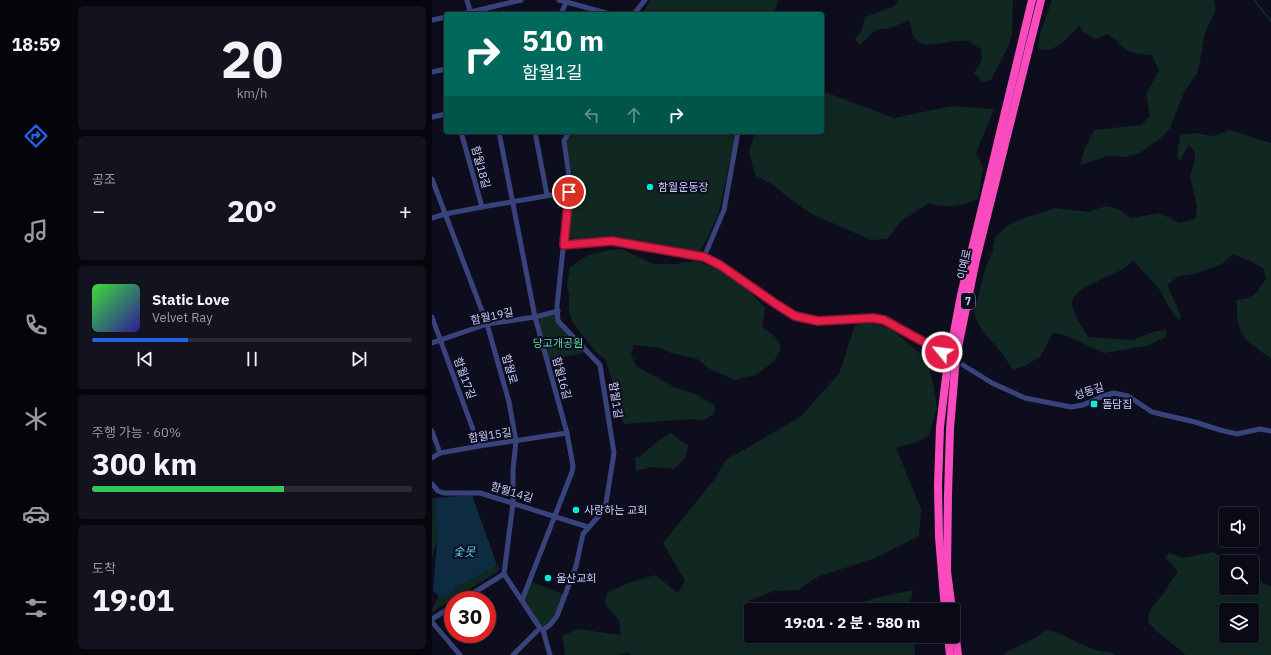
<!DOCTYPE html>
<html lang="ko">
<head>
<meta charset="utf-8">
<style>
	:root { --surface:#0a0a16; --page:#13131f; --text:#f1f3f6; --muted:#999aa1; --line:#2a2b35; --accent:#2563eb }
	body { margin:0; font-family:"IBM Plex Sans","Noto Sans KR",sans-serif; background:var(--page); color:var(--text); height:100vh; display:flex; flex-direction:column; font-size:15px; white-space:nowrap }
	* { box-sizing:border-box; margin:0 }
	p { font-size:13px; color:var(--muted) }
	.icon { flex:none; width:22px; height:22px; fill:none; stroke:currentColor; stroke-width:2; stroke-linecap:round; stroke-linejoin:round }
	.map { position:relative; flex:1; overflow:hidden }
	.panel { display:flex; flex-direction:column; gap:6px; padding:6px; background:#06060c; width:360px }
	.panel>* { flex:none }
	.top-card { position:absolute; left:12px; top:12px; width:380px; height:122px; border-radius:4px; box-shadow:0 2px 10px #0003,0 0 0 1px var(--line); background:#00695c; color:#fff; overflow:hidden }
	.buttons { position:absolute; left:787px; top:507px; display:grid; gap:8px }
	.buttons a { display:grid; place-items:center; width:40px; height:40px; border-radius:4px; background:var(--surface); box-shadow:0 2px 10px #0003,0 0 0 1px var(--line); font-size:20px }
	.speed { position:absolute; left:12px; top:591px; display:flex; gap:8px; font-size:20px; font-weight:700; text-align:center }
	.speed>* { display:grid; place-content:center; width:52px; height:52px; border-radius:50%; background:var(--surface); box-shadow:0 2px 10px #0003,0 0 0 1px var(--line); line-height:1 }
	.speed .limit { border:6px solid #d22; background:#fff; color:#111 }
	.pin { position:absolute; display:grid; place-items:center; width:34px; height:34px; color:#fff; margin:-17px; border:2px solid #fff; border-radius:50%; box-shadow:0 1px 4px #0007 }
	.me { position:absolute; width:44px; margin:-22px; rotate:299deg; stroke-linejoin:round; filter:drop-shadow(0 0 3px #0008) }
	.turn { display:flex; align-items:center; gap:14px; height:84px; padding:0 12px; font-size:18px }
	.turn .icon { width:52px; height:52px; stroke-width:2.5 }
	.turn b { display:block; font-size:28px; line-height:34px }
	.lanes { display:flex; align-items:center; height:38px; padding:0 12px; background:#0003; justify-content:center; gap:20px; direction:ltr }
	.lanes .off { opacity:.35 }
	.big { font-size:30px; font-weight:700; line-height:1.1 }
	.panel .tile { flex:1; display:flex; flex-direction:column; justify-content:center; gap:6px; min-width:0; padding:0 14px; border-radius:6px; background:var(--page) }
	.panel .dial { align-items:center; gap:0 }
	.dial b { font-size:52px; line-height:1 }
	.song { display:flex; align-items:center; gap:12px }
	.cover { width:48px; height:48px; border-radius:6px; background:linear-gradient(135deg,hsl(120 70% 55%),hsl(250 70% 35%)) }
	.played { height:4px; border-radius:2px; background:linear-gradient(90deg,var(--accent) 30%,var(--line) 30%) }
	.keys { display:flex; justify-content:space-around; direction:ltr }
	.heat { display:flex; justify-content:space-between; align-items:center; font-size:22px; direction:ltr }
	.charge { height:6px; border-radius:3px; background:linear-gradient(90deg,#34c759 60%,var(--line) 0) }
	.trip { position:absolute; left:312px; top:603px; width:216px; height:40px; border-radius:4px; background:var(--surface); box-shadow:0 2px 10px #0003,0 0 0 1px var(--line); font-weight:700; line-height:40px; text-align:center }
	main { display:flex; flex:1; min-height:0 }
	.dock { display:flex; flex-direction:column; width:72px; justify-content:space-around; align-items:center; background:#040409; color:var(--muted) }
	.dock .icon { width:28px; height:28px }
	.dock .on { color:var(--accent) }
	.dock b { font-size:18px; color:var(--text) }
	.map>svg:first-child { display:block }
	.green { fill:#102722; fill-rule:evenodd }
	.water { fill:#0d2b41 }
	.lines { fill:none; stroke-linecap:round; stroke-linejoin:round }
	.stream { stroke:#0d2b41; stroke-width:1.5 }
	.minor { stroke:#39437b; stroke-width:5 }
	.highway { stroke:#f94abe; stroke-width:8 }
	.route-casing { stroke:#92132f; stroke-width:10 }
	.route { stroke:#e11d48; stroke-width:7 }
	.poi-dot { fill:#08ecd9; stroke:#0d0d1e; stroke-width:1.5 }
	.labels { text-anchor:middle; stroke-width:4; stroke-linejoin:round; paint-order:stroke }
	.shield { fill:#0d0d1e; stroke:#9294ba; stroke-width:1 }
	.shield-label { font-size:10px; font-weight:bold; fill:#cbcefd }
	.street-label { font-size:11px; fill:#cbcefd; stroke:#0d0d1e }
	.poi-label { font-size:11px; fill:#cbcefd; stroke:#0d0d1e; text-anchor:start }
	.park-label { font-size:11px; fill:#5adaa3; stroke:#0d0d1e }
	.water-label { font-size:12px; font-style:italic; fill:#5ccefa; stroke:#0d0d1e }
</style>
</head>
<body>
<main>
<nav class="dock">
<b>18:59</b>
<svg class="icon on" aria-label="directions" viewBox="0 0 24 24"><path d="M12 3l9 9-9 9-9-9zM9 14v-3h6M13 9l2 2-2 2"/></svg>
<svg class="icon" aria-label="music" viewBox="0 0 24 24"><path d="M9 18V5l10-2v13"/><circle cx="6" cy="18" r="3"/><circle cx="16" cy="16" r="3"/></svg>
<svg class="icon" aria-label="phone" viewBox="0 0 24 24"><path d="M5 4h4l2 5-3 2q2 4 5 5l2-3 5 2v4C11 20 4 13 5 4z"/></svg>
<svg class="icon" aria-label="climate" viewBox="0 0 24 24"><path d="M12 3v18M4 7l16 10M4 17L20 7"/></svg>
<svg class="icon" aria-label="car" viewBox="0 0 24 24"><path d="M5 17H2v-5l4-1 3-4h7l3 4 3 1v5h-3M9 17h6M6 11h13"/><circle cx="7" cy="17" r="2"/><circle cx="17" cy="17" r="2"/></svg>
<svg class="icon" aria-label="filters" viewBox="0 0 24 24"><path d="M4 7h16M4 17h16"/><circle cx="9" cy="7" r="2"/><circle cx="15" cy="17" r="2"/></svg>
</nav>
<section class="panel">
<div class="tile dial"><b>20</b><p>km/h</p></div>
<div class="tile"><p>공조</p>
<div class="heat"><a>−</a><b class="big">20°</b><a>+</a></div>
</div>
<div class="tile">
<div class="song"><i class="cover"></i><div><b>Static Love</b><p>Velvet Ray</p></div></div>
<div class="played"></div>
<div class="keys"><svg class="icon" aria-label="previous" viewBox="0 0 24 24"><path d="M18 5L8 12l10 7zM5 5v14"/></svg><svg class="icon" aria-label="pause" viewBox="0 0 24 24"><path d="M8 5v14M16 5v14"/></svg><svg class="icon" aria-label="next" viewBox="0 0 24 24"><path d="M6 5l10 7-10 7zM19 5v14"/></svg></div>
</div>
<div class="tile"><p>주행 가능 · 60%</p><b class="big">300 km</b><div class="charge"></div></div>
<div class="tile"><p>도착</p><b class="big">19:01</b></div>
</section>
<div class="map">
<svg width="839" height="655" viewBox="0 0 839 655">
	<rect width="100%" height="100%" fill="#0d0d1e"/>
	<g class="green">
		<polygon points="218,0 347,0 341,14 210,14"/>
		<path d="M467,0H581L580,34L576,47L559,80L550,82L542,73L550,60L549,49C545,47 539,42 535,41C521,38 489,54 481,35C479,31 479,24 477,20L459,28L443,30L428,45L423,39L430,30L433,17L461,7Z"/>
		<path d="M620,0H782L784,9L773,33L766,72L752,92L738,128L729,138L708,153L692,157L676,156L648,165L652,151L662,130L709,125L718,116L714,94L727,71L720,55C709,54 698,54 690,46C683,39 684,39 675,34L664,39L651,32L647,26C640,34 627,48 616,50C613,50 609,49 606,49L608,34Z"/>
		<path d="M390,91L462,118L520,106L562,109L544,153L551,167L546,199C528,206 516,209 497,203L469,221L455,239L439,240L378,213L357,198L341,185L323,175L317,152L323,132H390Z"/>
		<path d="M797,130L839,143V359C831,352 815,343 810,334C805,325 804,309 805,300C823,298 824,293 834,279L831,268L820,262L801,254L790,264L765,273L745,277L735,285L749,316L747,321L738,309L728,290L701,260C697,264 693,268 689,270C678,277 639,288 640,304C641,315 651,328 656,337L700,340L724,331L735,330L734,337L715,346L672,353L632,335L621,333L608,357L594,365L581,370C577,364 573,357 569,352C558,339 547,330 542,313L554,266L561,250L563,237L578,224L592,218L623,208L657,212L674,206L686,209L699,218L728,213L747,223L763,219L765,207L758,176L763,159L762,150L757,145L748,161L745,157L748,135L762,133L782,136Z"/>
		<polygon points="140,132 304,132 287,212 276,237 268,251 143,241 138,237 140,174 134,143"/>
		<polygon points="190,249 222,264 244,264 264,261 284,268 305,278 333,308 330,327 341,335 348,344 348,351 342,361 324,375 303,380 276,368 266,359 239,353 229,348 202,345 199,354 204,366 242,387 263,394 278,402 283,406 282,414 270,421 261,419 192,424 184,410 180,380 174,361 162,350 141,323 137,311 137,294 135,285 138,267 156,255 178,250"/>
		<polygon points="125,311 126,321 155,352 115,361 103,317"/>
		<polygon points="438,322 459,329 495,359 501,383 505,407 497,435 486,442 464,448 489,509 487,536 441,559 387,576 366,590 341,591 313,603 324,610 319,610 319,636 482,636 483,655 200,655 196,652 186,655 133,655 130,636 146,629 189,635 187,620 173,605 175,593 196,583 223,575 246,593 253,581 231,543 282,480 294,460 368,417 407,374 423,325"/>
		<polygon points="239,433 247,440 256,445 254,457 242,469 221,467 204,471 203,458 207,457 230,438"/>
		<polygon points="3,498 5,541 0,558 0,499"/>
		<path d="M781,552L803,562H794V588H820V575L832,584L839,586V655H754L727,633L716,622L717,612L733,591L746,571L733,557L738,553L751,558ZM794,610H820V636H794Z"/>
		<polygon points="65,565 68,569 62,574 0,612 0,609 7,596 13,596 26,584 32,584"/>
		<polygon points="97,581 133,595 125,616 111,630 90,600"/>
		<polygon points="481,590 477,610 411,610 439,599"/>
		<path d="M613,630C627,631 639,640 651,645C661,650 672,652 682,653V655H572V653L607,636Z"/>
	</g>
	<polygon class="water" points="40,495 65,565 32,584 26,584 23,587 22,591 13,596 7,596 1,591 5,541 3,498"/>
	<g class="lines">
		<polyline class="stream" points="822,0 839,21"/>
		<g class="minor">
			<polyline points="35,0 39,14"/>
			<polyline points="127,0 178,14"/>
			<polyline points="30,14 89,0"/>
			<polyline points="129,14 135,0"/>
			<polyline points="202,14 213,0"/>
			<polyline points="0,20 14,17"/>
			<polyline points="0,72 14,69"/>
			<polyline points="0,117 14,114"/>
			<polyline points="29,132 50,207"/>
			<polyline points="67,132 103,317 135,433 141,466 140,472 90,600"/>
			<polyline points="103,132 115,195"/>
			<polyline points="0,179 55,324 77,402 84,441 81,470 81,503 72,574 108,628"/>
			<polyline points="0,218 13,214 50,207 137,192"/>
			<polyline points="132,245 180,241 272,257 289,265 344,304 363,316 386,321 441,318 452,320 510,352"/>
			<polyline points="272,257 292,210 306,132"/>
			<polyline points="0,317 47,446"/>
			<polyline points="0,343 55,324 103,317 126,311"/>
			<polyline points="531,365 560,383 593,398 639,407 651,405 671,396 682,393 696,396 720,412 763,422 788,430 805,434 828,429 839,431"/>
			<polyline points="0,431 8,453"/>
			<polyline points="0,458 8,453 47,446 135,433"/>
			<polyline points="0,484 6,491 12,493 48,493 156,527"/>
			<polyline points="30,600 72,574"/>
			<polyline points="0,619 21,606"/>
			<polyline points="0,622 28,655"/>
			<polyline points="111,630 118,655"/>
			<polyline points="81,655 108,628 111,630 118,625 125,616 144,566 151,534 173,509 182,453 168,365 126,321 125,306 137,192 137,176 132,141 137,132"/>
		</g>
		<g class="highway">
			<polyline points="513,610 507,537 506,485 508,427 515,369 529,295 600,0"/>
			<polyline points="520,610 515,571 516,495 518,429 524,357 544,260 609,0"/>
			<polyline points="521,615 526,655"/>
			<polyline points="516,636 518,655"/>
		</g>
	</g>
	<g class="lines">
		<g class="route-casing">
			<polyline id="route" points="137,192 132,245 180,241 272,257 288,265 344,304 363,316 386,321 441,318 452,320 510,352"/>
		</g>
		<use href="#route" class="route"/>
	</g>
	<g class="poi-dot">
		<circle cx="218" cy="187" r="4"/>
		<rect x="658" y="400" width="8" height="8" rx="2"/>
		<circle cx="144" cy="510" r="4"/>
		<circle cx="116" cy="578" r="4"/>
	</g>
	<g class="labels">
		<rect class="shield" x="529" y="293" width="14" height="16" rx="3"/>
		<g class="shield-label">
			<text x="536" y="305">7</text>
		</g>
		<g class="street-label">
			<text transform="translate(49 167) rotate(75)" y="4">함월18길</text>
			<text transform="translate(532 264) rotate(-78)" y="4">이예로</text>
			<text transform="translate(60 316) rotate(-12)" y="4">함월19길</text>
			<text transform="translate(78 369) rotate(74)" y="4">함월로</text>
			<text transform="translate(33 378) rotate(70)" y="4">함월17길</text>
			<text transform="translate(130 378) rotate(75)" y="4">함월16길</text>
			<text transform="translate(657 391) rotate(-18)" y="4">성동길</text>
			<text transform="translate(184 400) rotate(81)" y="4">함월1길</text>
			<text transform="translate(58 435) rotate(-9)" y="4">함월15길</text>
			<text transform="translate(80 492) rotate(17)" y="4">함월14길</text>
		</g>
		<g class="poi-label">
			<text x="226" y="191">함월운동장</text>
			<text x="670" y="408">돌담집</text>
			<text x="152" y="514">사랑하는 교회</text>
			<text x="124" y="582">울산교회</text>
		</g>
		<g class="park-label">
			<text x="126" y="347">당고개공원</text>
		</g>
		<g class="water-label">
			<text x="32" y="556">숯못</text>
		</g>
	</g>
</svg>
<div class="buttons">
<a><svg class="icon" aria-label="sound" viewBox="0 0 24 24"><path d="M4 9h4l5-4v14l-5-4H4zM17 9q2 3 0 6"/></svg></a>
<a><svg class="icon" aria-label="search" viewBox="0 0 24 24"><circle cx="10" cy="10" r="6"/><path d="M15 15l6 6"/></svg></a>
<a><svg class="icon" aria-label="layers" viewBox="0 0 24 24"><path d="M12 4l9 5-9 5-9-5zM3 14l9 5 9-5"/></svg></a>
</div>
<div class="speed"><div class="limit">30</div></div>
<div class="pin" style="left:137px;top:192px;background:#d93025"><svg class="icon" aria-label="arrive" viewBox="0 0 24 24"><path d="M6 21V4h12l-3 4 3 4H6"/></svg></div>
<svg class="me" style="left:510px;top:352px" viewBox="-20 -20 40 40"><circle r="17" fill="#e11d48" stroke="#fff" stroke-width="3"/><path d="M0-11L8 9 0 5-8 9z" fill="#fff"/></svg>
<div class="trip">19:01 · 2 분 · 580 m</div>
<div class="top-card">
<div class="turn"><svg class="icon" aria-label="right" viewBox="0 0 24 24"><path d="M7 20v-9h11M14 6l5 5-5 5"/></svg><div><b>510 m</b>함월1길</div></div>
<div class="lanes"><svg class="icon off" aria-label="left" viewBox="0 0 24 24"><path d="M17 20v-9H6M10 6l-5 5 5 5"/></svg><svg class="icon off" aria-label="ahead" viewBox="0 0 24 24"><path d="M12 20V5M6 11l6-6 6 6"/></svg><svg class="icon" aria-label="right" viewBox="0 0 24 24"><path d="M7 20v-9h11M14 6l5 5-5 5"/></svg></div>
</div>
</div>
</main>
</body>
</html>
